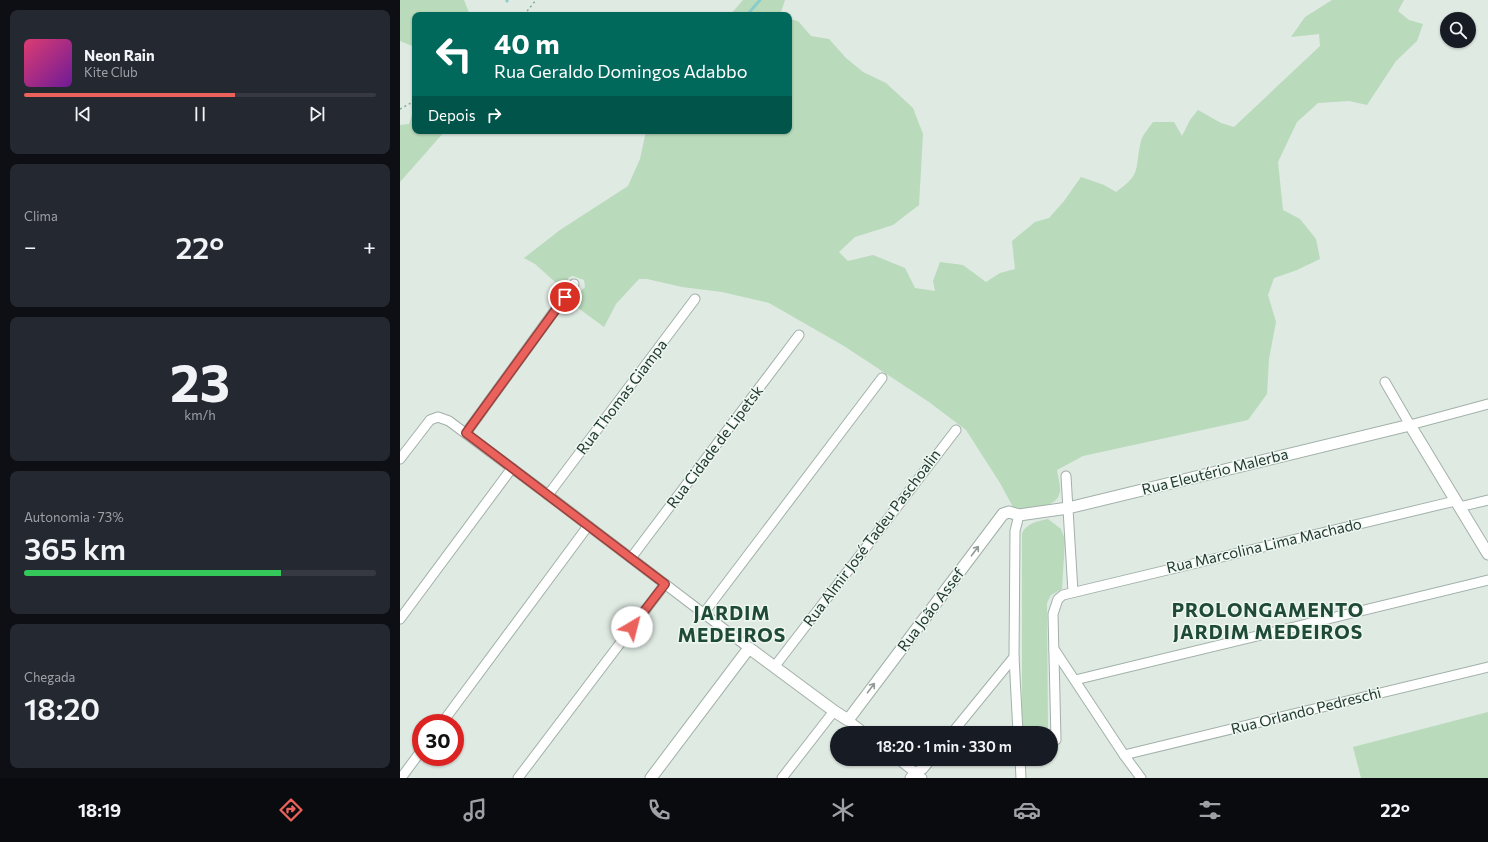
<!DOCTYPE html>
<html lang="pt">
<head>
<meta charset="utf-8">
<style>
	:root { --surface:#171b24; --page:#242831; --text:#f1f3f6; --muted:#9ea1a6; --line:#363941; --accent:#eb625c }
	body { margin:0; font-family:Commissioner,sans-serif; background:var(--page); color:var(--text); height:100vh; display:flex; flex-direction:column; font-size:15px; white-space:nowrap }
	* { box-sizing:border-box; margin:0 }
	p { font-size:13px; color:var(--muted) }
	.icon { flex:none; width:22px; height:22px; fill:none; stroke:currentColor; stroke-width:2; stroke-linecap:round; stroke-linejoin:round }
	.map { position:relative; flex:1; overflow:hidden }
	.details { display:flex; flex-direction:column; gap:10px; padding:10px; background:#0d0f14; width:400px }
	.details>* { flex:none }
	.guide { position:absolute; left:12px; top:12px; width:380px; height:122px; border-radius:8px; box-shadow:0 1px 3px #0004; background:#00695c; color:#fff; overflow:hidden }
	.fabs { position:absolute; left:1040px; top:12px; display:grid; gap:8px }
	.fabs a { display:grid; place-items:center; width:36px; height:36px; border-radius:50%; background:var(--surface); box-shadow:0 1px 3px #0004; font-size:20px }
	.speed { position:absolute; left:12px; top:714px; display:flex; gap:8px; font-size:20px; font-weight:700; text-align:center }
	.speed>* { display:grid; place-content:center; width:52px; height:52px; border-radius:50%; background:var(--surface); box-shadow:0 1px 3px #0004; line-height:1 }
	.speed .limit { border:6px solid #d22; background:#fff; color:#111 }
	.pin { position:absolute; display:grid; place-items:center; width:34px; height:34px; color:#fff; margin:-17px; border:2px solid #fff; border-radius:50%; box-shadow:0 1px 4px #0007 }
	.me { position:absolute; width:44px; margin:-22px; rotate:37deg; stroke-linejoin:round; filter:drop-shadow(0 0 3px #0008) }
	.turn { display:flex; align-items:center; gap:14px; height:84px; padding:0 16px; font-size:18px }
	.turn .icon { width:52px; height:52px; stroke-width:2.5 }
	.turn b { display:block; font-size:28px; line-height:34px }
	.then { display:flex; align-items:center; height:38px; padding:0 16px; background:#0003; gap:8px; font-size:15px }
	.big { font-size:30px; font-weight:600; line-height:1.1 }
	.details .card { flex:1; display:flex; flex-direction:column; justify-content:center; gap:6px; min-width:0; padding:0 14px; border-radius:8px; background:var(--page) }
	.details .dial { align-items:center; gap:0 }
	.dial b { font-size:52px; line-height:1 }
	.song { display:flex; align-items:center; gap:12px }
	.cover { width:48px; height:48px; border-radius:6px; background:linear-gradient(135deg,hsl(340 70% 55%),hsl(280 70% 35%)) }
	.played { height:4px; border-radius:2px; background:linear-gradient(90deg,var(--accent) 60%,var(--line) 60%) }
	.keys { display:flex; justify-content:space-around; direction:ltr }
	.heat { display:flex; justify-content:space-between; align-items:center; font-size:22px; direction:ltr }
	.charge { height:6px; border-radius:3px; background:linear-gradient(90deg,#34c759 73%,var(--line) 0) }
	.trip { position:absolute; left:430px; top:726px; width:228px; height:40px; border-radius:20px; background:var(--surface); box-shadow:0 1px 3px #0004; font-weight:600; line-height:40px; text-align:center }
	.dock { display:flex; height:64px; justify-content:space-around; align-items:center; background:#090b0e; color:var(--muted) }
	.dock .icon { width:28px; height:28px }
	.dock .on { color:var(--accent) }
	.dock b { font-size:18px; color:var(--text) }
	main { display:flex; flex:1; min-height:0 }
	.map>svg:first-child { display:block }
	.green { fill:#b9dabb }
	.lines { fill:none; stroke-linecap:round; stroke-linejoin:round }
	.stream { stroke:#89cdca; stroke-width:3 }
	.minor-casing { stroke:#a2b1a9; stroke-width:11 }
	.tertiary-casing { stroke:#a2b1a9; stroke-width:13 }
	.path { stroke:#81ac96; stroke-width:1.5; stroke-dasharray:2 3; stroke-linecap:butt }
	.minor { stroke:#fff; stroke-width:9 }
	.tertiary { stroke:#fff; stroke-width:11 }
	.oneway { stroke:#909c96 }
	.route-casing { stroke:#99403c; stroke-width:10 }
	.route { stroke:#eb625c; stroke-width:7 }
	.labels { text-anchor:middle; stroke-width:3; stroke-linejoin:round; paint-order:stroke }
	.street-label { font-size:15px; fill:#21392e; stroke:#eff7f2 }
	.district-label { font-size:19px; font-weight:bold; letter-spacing:1px; fill:#1e4a36; stroke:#eff7f2 }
</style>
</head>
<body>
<main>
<section class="details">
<div class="card">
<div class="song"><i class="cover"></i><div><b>Neon Rain</b><p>Kite Club</p></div></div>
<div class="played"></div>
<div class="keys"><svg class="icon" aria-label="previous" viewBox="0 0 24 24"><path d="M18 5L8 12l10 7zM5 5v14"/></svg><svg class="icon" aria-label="pause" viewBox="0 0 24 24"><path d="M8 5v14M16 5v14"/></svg><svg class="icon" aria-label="next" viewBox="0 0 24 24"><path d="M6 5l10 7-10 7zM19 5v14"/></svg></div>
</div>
<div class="card"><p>Clima</p>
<div class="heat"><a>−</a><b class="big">22°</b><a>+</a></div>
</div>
<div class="card dial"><b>23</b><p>km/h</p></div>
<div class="card"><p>Autonomia · 73%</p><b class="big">365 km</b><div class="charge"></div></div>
<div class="card"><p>Chegada</p><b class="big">18:20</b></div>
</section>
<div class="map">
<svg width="1088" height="778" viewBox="0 0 1088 778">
	<rect width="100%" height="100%" fill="#dfeae3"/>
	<g class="green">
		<polygon points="0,0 64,0 70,15 15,15 15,47 0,41"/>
		<polygon points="343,0 385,0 380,15 330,15"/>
		<path d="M932,0H1004L998,11L1009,20L1023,24L1017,41L996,61L967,105L949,101L918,103L897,122L878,162L883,210L900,219L916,239L920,259L897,270L874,278L868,295L876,322L869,359L867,394L848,420L683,456L657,470C658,478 662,488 659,495C655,508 624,511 613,507L600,483L566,430L529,402L444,346L369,303L322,292L282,287L247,279H239L216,304L204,327L170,302L185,287L184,280L173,276L169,277L164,290L135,264L124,258L160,230L228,186L240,159L246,131H389V19L398,21L411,36L429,39L446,58L463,72L486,83L513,108L523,134L519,205L493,225L455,237L439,252L448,261L473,255L505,268L515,288L535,291L533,281L540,262L563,265L586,282L600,273L615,269L612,241L635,222L649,218L664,201L681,177L704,185L716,192C743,173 734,169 741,141C743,134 749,128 753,122H774L782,136L790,120L798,110L821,123L834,127L920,46L919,34L891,37L905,17Z"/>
		<polygon points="14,108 15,108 15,131 45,131 0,182 0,125 9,124"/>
		<path d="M648,519L661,529L665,540L662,589L651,595L647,603L648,733H622V533C627,523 638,521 648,519Z"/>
		<polygon points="1088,712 1088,778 961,778 953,747"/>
	</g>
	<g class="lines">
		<g class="stream">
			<polyline points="107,1 107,0"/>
			<polyline points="347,15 360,0"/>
		</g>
		<g class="minor-casing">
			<g id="minor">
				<polyline points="985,382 1010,425 1088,404"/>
				<polyline points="66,433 174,284"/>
				<polyline points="0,459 30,420 38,417 49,421 148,495 349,648"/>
				<polyline points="666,476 673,592"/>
				<polyline points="148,495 295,299"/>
				<polyline points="1059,507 1088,500"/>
				<polyline points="231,558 399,335"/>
				<polyline points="304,613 482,378"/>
				<polyline points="0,619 112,468"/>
				<polyline points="654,649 724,755 741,778"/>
				<polyline points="375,666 556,430"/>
				<polyline points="675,680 1088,580"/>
				<polyline points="448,720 465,733"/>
				<polyline points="42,723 188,526"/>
				<polyline points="552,733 614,657"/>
				<polyline points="618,733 614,657 615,531 619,515"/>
				<polyline points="656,740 653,614 658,599 663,595 1055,501"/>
				<polyline points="724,755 1088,667"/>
				<polyline points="498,759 522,778"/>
				<polyline points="620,759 621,778"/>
				<polyline points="1,778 21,751"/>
				<polyline points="118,778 265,584"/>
				<polyline points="382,778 434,711"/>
				<polyline points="510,778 515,772 523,769 531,759"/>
			</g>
		</g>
		<g class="tertiary-casing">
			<polyline id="tertiary" points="251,778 349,648 434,711 448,720 603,514 609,512 619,515 668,508 1010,425 1088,554"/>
		</g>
		<g class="path">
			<polyline points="124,15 136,0"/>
			<polyline points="0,109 11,103 15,103"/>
		</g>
		<use href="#minor" class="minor"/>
		<use href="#tertiary" class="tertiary"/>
	</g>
	<defs><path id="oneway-shaft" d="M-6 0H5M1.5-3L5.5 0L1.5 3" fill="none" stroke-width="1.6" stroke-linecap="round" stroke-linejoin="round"/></defs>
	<g class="oneway">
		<use href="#oneway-shaft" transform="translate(575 551) rotate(-53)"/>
		<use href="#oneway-shaft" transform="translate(471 688) rotate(-53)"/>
	</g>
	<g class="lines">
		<g class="route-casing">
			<polyline id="route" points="165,297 66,433 265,584 232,627"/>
		</g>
		<use href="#route" class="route"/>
	</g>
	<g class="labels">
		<g class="street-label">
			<text transform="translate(222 397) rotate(-53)" y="5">Rua Thomas Giampa</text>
			<text transform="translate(315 447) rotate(-53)" y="5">Rua Cidade de Lipetsk</text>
			<text transform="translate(815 472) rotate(-14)" y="5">Rua Eleutério Malerba</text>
			<text transform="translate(472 538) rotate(-53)" y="5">Rua Almir José Tadeu Paschoalin</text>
			<text transform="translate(864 546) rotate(-13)" y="5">Rua Marcolina Lima Machado</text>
			<text transform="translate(531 610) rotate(-53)" y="5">Rua João Assef</text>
			<text transform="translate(906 711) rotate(-14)" y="5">Rua Orlando Pedreschi</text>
		</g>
		<g class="district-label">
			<text x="868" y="617">PROLONGAMENTO<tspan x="868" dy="22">JARDIM MEDEIROS</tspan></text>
			<text x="332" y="620">JARDIM<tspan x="332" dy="22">MEDEIROS</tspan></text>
		</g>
	</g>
</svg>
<div class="fabs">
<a><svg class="icon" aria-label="search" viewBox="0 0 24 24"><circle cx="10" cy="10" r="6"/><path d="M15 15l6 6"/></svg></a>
</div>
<div class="speed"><div class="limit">30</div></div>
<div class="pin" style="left:165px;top:297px;background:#d93025"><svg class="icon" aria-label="arrive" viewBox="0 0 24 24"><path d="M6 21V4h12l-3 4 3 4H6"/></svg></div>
<svg class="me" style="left:232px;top:627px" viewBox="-20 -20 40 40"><circle r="19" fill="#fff"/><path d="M0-13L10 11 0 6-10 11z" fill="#eb625c"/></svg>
<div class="trip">18:20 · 1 min · 330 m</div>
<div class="guide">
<div class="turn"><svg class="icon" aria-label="left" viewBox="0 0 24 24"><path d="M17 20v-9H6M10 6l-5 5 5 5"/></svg><div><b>40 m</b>Rua Geraldo Domingos Adabbo</div></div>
<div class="then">Depois<svg class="icon" aria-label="right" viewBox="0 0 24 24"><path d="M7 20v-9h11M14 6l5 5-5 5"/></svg></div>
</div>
</div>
</main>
<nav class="dock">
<b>18:19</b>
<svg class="icon on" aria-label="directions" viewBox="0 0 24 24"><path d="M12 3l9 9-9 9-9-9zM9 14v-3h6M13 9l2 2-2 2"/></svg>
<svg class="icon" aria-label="music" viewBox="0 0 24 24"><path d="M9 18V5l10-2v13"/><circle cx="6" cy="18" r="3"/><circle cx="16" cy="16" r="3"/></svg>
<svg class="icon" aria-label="phone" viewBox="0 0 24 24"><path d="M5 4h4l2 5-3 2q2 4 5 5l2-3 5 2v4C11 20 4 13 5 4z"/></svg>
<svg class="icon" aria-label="climate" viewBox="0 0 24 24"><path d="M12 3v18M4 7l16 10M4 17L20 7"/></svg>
<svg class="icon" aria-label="car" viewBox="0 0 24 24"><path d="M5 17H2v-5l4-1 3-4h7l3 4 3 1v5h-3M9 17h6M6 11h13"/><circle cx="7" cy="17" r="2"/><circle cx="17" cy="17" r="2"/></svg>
<svg class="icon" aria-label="filters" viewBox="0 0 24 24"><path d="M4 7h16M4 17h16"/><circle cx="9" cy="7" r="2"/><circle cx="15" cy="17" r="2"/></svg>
<b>22°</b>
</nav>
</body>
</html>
